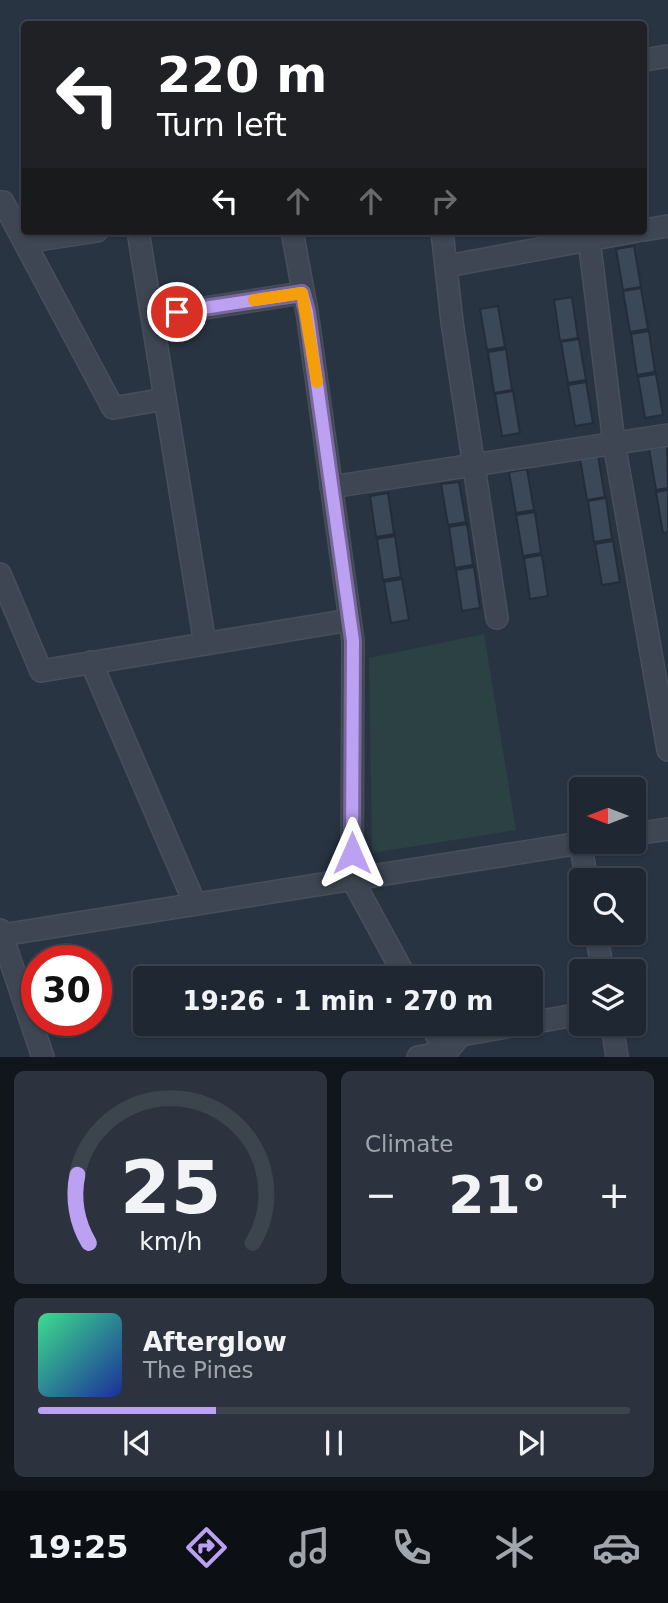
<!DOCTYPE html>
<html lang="en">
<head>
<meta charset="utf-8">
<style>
	:root { --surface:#1f2732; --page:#2c333e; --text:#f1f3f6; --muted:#a1a5ac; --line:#3c444d; --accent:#bca0f2 }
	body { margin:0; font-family:"DejaVu Sans",sans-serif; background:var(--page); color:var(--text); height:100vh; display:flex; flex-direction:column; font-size:26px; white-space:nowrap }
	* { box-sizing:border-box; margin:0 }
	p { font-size:23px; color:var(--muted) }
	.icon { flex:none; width:38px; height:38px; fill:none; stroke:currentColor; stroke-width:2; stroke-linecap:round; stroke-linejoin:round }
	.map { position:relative; height:1057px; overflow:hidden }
	.panel { display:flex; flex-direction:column; gap:14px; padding:14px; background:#11151c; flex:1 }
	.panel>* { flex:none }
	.hud { position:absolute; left:21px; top:21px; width:626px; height:214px; border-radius:7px; box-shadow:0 2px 5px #0004,0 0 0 2px var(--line); background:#202124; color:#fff; overflow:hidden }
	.needle { width:46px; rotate:270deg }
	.controls { position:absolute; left:569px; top:777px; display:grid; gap:14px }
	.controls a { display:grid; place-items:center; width:77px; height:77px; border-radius:7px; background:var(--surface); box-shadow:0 2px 5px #0004,0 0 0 2px var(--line); font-size:35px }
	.speed { position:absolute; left:21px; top:945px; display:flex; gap:14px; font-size:35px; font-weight:700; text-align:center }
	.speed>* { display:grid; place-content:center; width:91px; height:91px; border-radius:50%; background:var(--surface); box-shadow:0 2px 5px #0004,0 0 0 2px var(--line); line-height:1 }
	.speed .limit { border:10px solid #d22; background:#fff; color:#111 }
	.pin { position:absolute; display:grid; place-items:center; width:60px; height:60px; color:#fff; margin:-30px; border:4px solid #fff; border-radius:50%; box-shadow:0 2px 7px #0007 }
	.me { position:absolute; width:77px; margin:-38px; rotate:0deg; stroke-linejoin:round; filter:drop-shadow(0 0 5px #0008) }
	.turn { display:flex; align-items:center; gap:24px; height:147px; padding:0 21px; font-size:32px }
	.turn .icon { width:91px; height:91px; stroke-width:2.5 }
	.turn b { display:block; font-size:49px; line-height:60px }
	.lanes { display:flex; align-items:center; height:66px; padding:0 21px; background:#0003; justify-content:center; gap:35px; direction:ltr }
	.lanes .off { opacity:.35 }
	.big { font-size:52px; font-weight:700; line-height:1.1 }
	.panel .card { flex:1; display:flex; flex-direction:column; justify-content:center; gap:10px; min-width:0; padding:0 24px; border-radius:10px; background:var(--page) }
	.panel .dial { align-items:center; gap:0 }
	.dial svg { height:182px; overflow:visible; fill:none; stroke:var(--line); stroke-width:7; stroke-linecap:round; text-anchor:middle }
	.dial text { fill:var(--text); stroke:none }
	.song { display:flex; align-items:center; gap:21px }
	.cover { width:84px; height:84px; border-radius:10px; background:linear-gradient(135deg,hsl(150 70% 55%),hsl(230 70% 35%)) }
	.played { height:7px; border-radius:4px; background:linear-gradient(90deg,var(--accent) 30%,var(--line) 30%) }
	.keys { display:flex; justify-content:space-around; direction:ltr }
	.heat { display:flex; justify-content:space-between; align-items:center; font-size:38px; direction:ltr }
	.panel .tiles { flex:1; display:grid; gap:14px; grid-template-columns:1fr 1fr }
	.card:last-child { grid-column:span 2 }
	.trip { position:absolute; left:133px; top:966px; width:410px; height:70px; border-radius:7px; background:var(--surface); box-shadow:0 2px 5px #0004,0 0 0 2px var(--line); font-weight:700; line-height:70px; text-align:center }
	.tabs { display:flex; height:112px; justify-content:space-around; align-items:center; background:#0c1014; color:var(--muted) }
	.tabs .icon { width:49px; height:49px }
	.tabs .active { color:var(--accent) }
	.tabs b { font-size:32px; color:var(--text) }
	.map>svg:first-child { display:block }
	.green { fill:#2b4143 }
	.building { fill:#3b4857; stroke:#242d39; stroke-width:2 }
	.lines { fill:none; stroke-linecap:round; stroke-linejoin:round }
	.minor-casing { stroke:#474f5b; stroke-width:24 }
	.minor { stroke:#3d4652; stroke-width:21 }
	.route-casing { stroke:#7a689d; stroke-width:18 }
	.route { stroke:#bca0f2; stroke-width:12 }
	.slow { stroke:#f59e0b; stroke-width:12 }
</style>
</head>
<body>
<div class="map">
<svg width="668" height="1057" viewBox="0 0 668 1057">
	<rect width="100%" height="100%" fill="#293442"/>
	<polygon class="green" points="484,634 516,830 372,853 369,658"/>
	<g class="building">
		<polygon points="634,246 641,287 623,290 616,249"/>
		<polygon points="641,288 648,329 630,332 623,291"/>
		<polygon points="572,297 578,338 560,341 554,300"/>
		<polygon points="498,306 505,347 487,350 480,309"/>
		<polygon points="649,331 655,372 637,375 631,334"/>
		<polygon points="579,339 586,380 568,383 561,342"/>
		<polygon points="506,349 512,390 494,393 488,352"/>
		<polygon points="656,374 663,415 645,418 638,377"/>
		<polygon points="586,382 593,423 575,426 568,385"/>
		<polygon points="513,391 520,433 502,436 495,394"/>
		<polygon points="667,446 668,488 656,490 649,449"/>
		<polygon points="598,456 605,497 587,500 580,459"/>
		<polygon points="527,469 534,510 516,513 509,472"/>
		<polygon points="459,482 466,522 448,525 441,484"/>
		<polygon points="668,490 668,532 663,533 656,492"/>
		<polygon points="388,493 394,534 376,537 370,496"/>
		<polygon points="606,498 612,539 594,542 588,501"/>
		<polygon points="535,512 541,553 523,556 516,515"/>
		<polygon points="467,524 473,565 455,568 449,527"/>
		<polygon points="395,536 401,577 383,580 377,539"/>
		<polygon points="613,541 620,582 602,585 595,544"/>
		<polygon points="542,555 548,596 530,599 524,558"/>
		<polygon points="474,567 480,608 462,611 456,570"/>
		<polygon points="402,579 409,620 391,623 384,582"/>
	</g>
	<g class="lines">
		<g class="minor-casing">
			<g id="minor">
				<polyline points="644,60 668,56"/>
				<polyline points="0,202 3,202 113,408 165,399"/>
				<polyline points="644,230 668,226"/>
				<polyline points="138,231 205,644"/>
				<polyline points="292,231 307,312 353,641 352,879 406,978"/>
				<polyline points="442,231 452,322 497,618"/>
				<polyline points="588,231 614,443 668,750"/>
				<polyline points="25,242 97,231"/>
				<polyline points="447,266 637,231"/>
				<polyline points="152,316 302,293"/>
				<polyline points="331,487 668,435"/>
				<polyline points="0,574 41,671 350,620"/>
				<polyline points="91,662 195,904"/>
				<polyline points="634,834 668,829"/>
				<polyline points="580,843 587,880"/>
				<polyline points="0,930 43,1057"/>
				<polyline points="596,933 603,971"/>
				<polyline points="2,935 587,842"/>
				<polyline points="530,1023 581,1014"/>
				<polyline points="431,1024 447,1057"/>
				<polyline points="612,1024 617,1057"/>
				<polyline points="418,1057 446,1052 461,1035 523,1024"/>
			</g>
		</g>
		<use href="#minor" class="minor"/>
	</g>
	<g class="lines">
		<g class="route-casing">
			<polyline id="route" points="177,312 302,293 307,312 353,641 352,853"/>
		</g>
		<use href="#route" class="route"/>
		<polyline class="slow" points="254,300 302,293 317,382"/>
	</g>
</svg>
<div class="controls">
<a><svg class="needle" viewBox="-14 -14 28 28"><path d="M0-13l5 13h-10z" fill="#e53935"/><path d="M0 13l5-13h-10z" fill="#a1a5ac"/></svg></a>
<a><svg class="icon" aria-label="search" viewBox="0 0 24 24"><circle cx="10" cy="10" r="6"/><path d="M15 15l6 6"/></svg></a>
<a><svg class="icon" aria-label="layers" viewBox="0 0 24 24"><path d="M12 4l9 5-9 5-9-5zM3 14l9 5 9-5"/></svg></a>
</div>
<div class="speed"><div class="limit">30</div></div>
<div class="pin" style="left:177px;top:312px;background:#d93025"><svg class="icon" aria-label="arrive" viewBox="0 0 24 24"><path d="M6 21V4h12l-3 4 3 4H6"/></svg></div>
<svg class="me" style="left:352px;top:853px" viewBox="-20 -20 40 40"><path d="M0-17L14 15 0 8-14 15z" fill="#bca0f2" stroke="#fff" stroke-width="4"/></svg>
<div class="trip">19:26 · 1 min · 270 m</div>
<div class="hud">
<div class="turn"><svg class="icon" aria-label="left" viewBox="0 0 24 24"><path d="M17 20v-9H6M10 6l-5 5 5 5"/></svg><div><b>220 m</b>Turn left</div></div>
<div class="lanes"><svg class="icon" aria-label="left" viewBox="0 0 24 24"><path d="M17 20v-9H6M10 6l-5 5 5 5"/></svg><svg class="icon off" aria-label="ahead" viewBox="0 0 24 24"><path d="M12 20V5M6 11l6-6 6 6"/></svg><svg class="icon off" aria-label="ahead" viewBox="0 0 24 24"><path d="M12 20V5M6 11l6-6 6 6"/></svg><svg class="icon off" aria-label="right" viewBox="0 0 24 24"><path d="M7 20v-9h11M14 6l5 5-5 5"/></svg></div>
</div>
</div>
<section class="panel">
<div class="tiles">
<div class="card dial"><svg viewBox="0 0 100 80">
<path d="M14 69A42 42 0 1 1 86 69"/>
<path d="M14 69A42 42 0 0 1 9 39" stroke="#bca0f2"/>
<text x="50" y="56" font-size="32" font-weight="700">25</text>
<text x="50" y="72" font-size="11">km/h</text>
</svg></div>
<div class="card"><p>Climate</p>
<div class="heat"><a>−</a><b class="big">21°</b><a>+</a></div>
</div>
<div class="card">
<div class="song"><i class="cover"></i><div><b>Afterglow</b><p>The Pines</p></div></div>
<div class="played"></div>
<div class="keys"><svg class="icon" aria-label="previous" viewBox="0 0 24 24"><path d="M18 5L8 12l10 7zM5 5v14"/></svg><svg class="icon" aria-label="pause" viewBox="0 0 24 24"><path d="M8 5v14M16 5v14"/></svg><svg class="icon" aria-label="next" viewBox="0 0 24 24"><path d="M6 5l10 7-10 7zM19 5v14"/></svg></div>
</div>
</div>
</section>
<nav class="tabs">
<b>19:25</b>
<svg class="icon active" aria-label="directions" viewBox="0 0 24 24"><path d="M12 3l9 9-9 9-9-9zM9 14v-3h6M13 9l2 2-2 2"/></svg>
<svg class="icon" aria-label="music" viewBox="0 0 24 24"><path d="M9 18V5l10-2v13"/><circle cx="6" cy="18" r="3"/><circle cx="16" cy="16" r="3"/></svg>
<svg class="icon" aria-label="phone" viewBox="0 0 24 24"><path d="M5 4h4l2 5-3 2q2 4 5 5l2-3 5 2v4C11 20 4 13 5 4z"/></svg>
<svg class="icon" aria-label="climate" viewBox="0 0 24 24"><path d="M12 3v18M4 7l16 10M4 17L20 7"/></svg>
<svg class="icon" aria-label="car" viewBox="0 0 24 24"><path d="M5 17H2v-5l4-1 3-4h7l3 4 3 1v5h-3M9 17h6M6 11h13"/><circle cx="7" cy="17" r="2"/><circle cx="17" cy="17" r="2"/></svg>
</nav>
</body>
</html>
